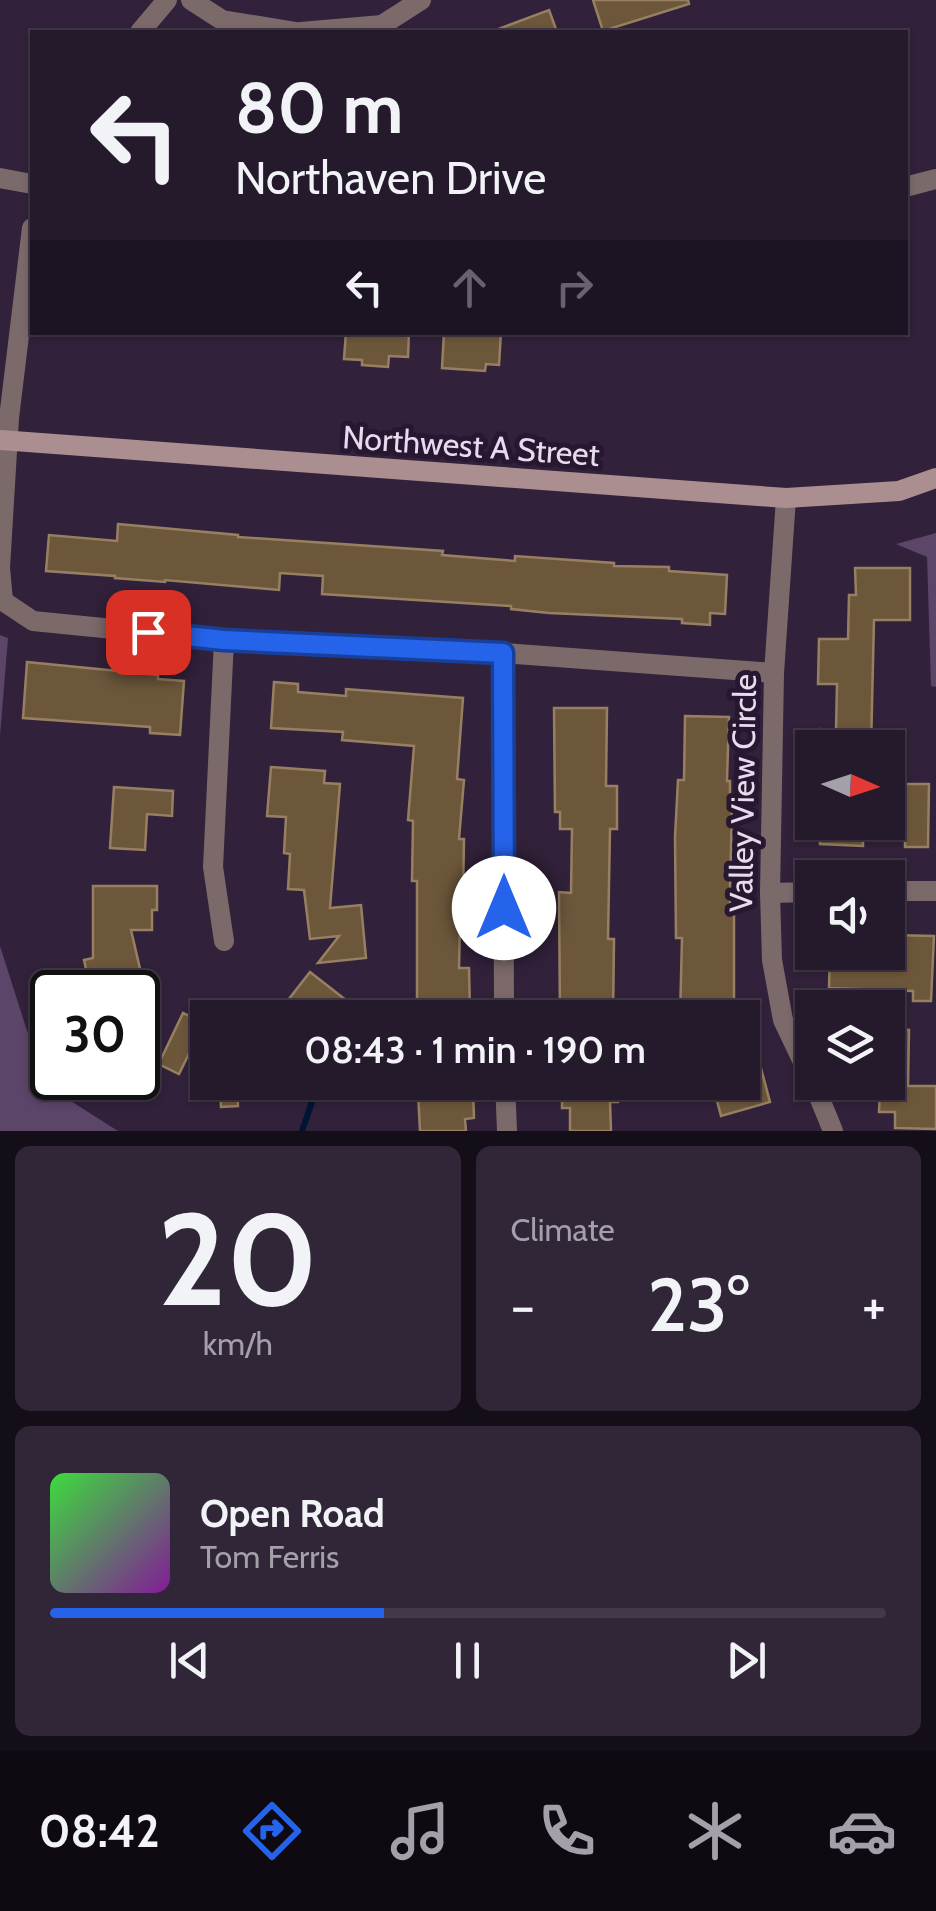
<!DOCTYPE html>
<html lang="en">
<head>
<meta charset="utf-8">
<style>
	:root { --surface:#25192c; --page:#312638; --text:#f1f3f6; --muted:#a3a0a9; --line:#423848; --accent:#2563eb }
	body { margin:0; font-family:Cabin,sans-serif; background:var(--page); color:var(--text); height:100vh; display:flex; flex-direction:column; font-size:38px; white-space:nowrap }
	* { box-sizing:border-box; margin:0 }
	p { font-size:32px; color:var(--muted) }
	.icon { flex:none; width:55px; height:55px; fill:none; stroke:currentColor; stroke-width:2; stroke-linecap:round; stroke-linejoin:round }
	.map { position:relative; height:1131px; overflow:hidden }
	.side { display:flex; flex-direction:column; gap:15px; padding:15px; background:#140e18; flex:1 }
	.side>* { flex:none }
	.hud { position:absolute; left:30px; top:30px; width:878px; height:305px; border-radius:0px; box-shadow:0 2px 8px #0004,0 0 0 2px var(--line); background:#25192c; color:var(--text); overflow:hidden }
	.needle { width:65px; rotate:93deg }
	.buttons { position:absolute; left:795px; top:730px; display:grid; gap:20px }
	.buttons a { display:grid; place-items:center; width:110px; height:110px; border-radius:0px; background:var(--surface); box-shadow:0 2px 8px #0004,0 0 0 2px var(--line); font-size:50px }
	.speed { position:absolute; left:30px; top:970px; display:flex; gap:20px; font-size:50px; font-weight:700; text-align:center }
	.speed>* { display:grid; place-content:center; width:130px; height:130px; border-radius:50%; background:var(--surface); box-shadow:0 2px 8px #0004,0 0 0 2px var(--line); line-height:1 }
	.speed .limit { border:5px solid #111; border-radius:15px; background:#fff; color:#111 }
	.pin { position:absolute; display:grid; place-items:center; width:85px; height:85px; color:#fff; margin:-42px; border-radius:20px; box-shadow:0 5px 15px #0006 }
	.me { position:absolute; width:110px; margin:-55px; rotate:0deg; stroke-linejoin:round; filter:drop-shadow(0 0 8px #0008) }
	.turn { display:flex; align-items:center; gap:35px; height:210px; padding:0 40px; font-size:45px }
	.turn .icon { width:130px; height:130px; stroke-width:2.5 }
	.turn b { display:block; font-size:70px; line-height:85px }
	.lanes { display:flex; align-items:center; height:95px; padding:0 40px; background:#0003; justify-content:center; gap:50px; direction:ltr }
	.lanes .off { opacity:.35 }
	.big { font-size:75px; font-weight:600; line-height:1.1 }
	.side .tile { flex:1; display:flex; flex-direction:column; justify-content:center; gap:15px; min-width:0; padding:0 35px; border-radius:15px; background:var(--page) }
	.side .dial { align-items:center; gap:0 }
	.dial b { font-size:130px; line-height:1 }
	.song { display:flex; align-items:center; gap:30px }
	.cover { width:120px; height:120px; border-radius:15px; background:linear-gradient(135deg,hsl(120 70% 55%),hsl(290 70% 35%)) }
	.played { height:10px; border-radius:5px; background:linear-gradient(90deg,var(--accent) 40%,var(--line) 40%) }
	.keys { display:flex; justify-content:space-around; direction:ltr }
	.heat { display:flex; justify-content:space-between; align-items:center; font-size:55px; direction:ltr }
	.side .tiles { flex:1; display:grid; gap:15px; grid-template-columns:1fr 1fr }
	.tile:last-child { grid-column:span 2 }
	.trip { position:absolute; left:190px; top:1000px; width:570px; height:100px; border-radius:0px; background:var(--surface); box-shadow:0 2px 8px #0004,0 0 0 2px var(--line); font-weight:600; line-height:100px; text-align:center }
	.dock { display:flex; height:160px; justify-content:space-around; align-items:center; background:#0f0a12; color:var(--muted) }
	.dock .icon { width:70px; height:70px }
	.dock .on { color:var(--accent) }
	.dock b { font-size:45px; color:var(--text) }
	.map>svg:first-child { display:block }
	.green { fill:#5b4568 }
	.lines { fill:none; stroke-linecap:round; stroke-linejoin:round }
	.stream { stroke:#001433; stroke-width:6 }
	.building { fill:#6d573b; stroke:#978062; stroke-width:2.5 }
	.street { stroke:#7c6a6b; stroke-width:20 }
	.secondary { stroke:#ab8e90; stroke-width:20 }
	.route-casing { stroke:#184099; stroke-width:25 }
	.route { stroke:#2563eb; stroke-width:18 }
	.labels { text-anchor:middle; stroke-width:10; stroke-linejoin:round; paint-order:stroke }
	.street-label { font-size:32px; fill:#e6dced; stroke:#271730 }
</style>
</head>
<body>
<div class="map">
<svg width="936" height="1131" viewBox="0 0 936 1131">
	<rect width="100%" height="100%" fill="#31213a"/>
	<g class="green">
		<polygon points="936,533 936,687 931,686 927,557 896,544"/>
		<polygon points="0,635 8,638 0,736"/>
		<polygon points="0,946 44,1084 118,1131 0,1131"/>
	</g>
	<g class="lines">
		<polyline class="stream" points="302,1131 314,1096"/>
	</g>
	<g class="building">
		<polygon points="593,0 688,0 689,4 603,31"/>
		<polygon points="549,10 557,32 493,32 493,31"/>
		<polygon points="346,332 409,332 408,357 389,356 388,367 362,365 362,360 344,359"/>
		<polygon points="444,332 501,332 499,365 486,364 485,371 442,368"/>
		<polygon points="118,524 238,535 238,537 443,551 442,555 515,561 515,556 614,563 614,566 669,567 669,571 727,575 725,614 710,613 710,625 682,623 682,619 549,613 511,609 511,606 322,594 323,576 280,573 279,590 165,580 165,582 115,578 115,576 46,571 49,535 117,541"/>
		<polygon points="855,568 910,568 910,620 874,620 871,748 819,748 819,729 836,730 837,684 818,684 819,639 848,639 849,595 856,595"/>
		<polygon points="27,662 158,675 158,679 184,681 180,735 150,733 150,727 23,718"/>
		<polygon points="274,682 298,684 298,692 346,696 346,689 463,698 457,779 464,780 459,839 464,839 463,898 468,899 468,923 460,923 459,968 469,968 470,1011 417,1011 417,881 412,881 413,821 408,820 414,746 342,740 343,732 271,728"/>
		<polygon points="554,708 607,708 606,786 617,786 617,829 610,829 608,939 614,939 613,1018 560,1018 559,892 571,893 572,829 560,829 560,812 555,812"/>
		<polygon points="685,716 729,717 727,781 730,781 730,802 732,803 730,893 730,911 734,911 734,1018 680,1018 682,938 676,938 675,837 678,780 684,780"/>
		<polygon points="271,767 325,771 324,783 340,784 330,908 361,905 366,958 318,963 339,936 310,939 304,890 288,889 290,854 284,853 286,817 267,816"/>
		<polygon points="888,784 929,784 928,847 905,847 905,839 863,839 863,846 820,844 820,822 888,822"/>
		<polygon points="114,787 173,791 172,816 147,814 145,850 110,848"/>
		<polygon points="93,886 157,886 157,910 152,910 152,930 131,930 161,1059 183,1013 204,1023 179,1074 138,1054 138,992 91,992 84,960 93,958"/>
		<polygon points="890,935 934,936 931,1001 913,1001 913,991 829,988 830,952 890,952"/>
		<polygon points="310,972 351,1004 340,1018 274,1018"/>
		<polygon points="888,1029 909,1030 908,1086 936,1086 936,1129 895,1128 895,1112 879,1112 880,1086 888,1086"/>
		<polygon points="759,1061 770,1102 721,1116 712,1082 742,1082 742,1065"/>
		<polygon points="220,1082 237,1082 238,1106 221,1107"/>
		<polygon points="562,1082 618,1082 618,1102 610,1102 611,1131 570,1131 570,1108 562,1108"/>
		<polygon points="473,1089 474,1118 465,1119 466,1131 420,1131 418,1092"/>
	</g>
	<g class="lines">
		<g class="street">
			<polyline points="191,0 222,20 296,32"/>
			<polyline points="140,32 167,0"/>
			<polyline points="301,32 382,25 421,0"/>
			<polyline points="0,178 32,184"/>
			<polyline points="905,187 936,179"/>
			<polyline points="32,228 9,418 0,568 3,601 33,621 224,640 503,653 774,673"/>
			<polyline points="786,498 774,673 770,893 772,960 783,1020 812,1081"/>
			<polyline points="224,640 213,867 224,941"/>
			<polyline points="503,653 504,1018"/>
			<polyline points="888,891 936,891"/>
			<polyline points="770,893 812,892"/>
			<polyline points="505,1082 507,1131"/>
			<polyline points="813,1082 833,1131"/>
		</g>
		<polyline class="secondary" points="0,440 786,498 899,491 936,478"/>
	</g>
	<g class="lines">
		<g class="route-casing">
			<polyline id="route" points="148,632 224,640 503,653 504,908"/>
		</g>
		<use href="#route" class="route"/>
	</g>
	<g class="labels">
		<g class="street-label">
			<text transform="translate(471 446) rotate(4)" y="11">Northwest A Street</text>
			<text transform="translate(743 793) rotate(-89)" y="11">Valley View Circle</text>
		</g>
	</g>
</svg>
<div class="buttons">
<a><svg class="needle" viewBox="-14 -14 28 28"><path d="M0-13l5 13h-10z" fill="#e53935"/><path d="M0 13l5-13h-10z" fill="#a3a0a9"/></svg></a>
<a><svg class="icon" aria-label="sound" viewBox="0 0 24 24"><path d="M4 9h4l5-4v14l-5-4H4zM17 9q2 3 0 6"/></svg></a>
<a><svg class="icon" aria-label="layers" viewBox="0 0 24 24"><path d="M12 4l9 5-9 5-9-5zM3 14l9 5 9-5"/></svg></a>
</div>
<div class="speed"><div class="limit">30</div></div>
<div class="pin" style="left:148px;top:632px;background:#d93025"><svg class="icon" aria-label="arrive" viewBox="0 0 24 24"><path d="M6 21V4h12l-3 4 3 4H6"/></svg></div>
<svg class="me" style="left:504px;top:908px" viewBox="-20 -20 40 40"><circle r="19" fill="#fff"/><path d="M0-13L10 11 0 6-10 11z" fill="#2563eb"/></svg>
<div class="trip">08:43 · 1 min · 190 m</div>
<div class="hud">
<div class="turn"><svg class="icon" aria-label="left" viewBox="0 0 24 24"><path d="M17 20v-9H6M10 6l-5 5 5 5"/></svg><div><b>80 m</b>Northaven Drive</div></div>
<div class="lanes"><svg class="icon" aria-label="left" viewBox="0 0 24 24"><path d="M17 20v-9H6M10 6l-5 5 5 5"/></svg><svg class="icon off" aria-label="ahead" viewBox="0 0 24 24"><path d="M12 20V5M6 11l6-6 6 6"/></svg><svg class="icon off" aria-label="right" viewBox="0 0 24 24"><path d="M7 20v-9h11M14 6l5 5-5 5"/></svg></div>
</div>
</div>
<section class="side">
<div class="tiles">
<div class="tile dial"><b>20</b><p>km/h</p></div>
<div class="tile"><p>Climate</p>
<div class="heat"><a>−</a><b class="big">23°</b><a>+</a></div>
</div>
<div class="tile">
<div class="song"><i class="cover"></i><div><b>Open Road</b><p>Tom Ferris</p></div></div>
<div class="played"></div>
<div class="keys"><svg class="icon" aria-label="previous" viewBox="0 0 24 24"><path d="M18 5L8 12l10 7zM5 5v14"/></svg><svg class="icon" aria-label="pause" viewBox="0 0 24 24"><path d="M8 5v14M16 5v14"/></svg><svg class="icon" aria-label="next" viewBox="0 0 24 24"><path d="M6 5l10 7-10 7zM19 5v14"/></svg></div>
</div>
</div>
</section>
<nav class="dock">
<b>08:42</b>
<svg class="icon on" aria-label="directions" viewBox="0 0 24 24"><path d="M12 3l9 9-9 9-9-9zM9 14v-3h6M13 9l2 2-2 2"/></svg>
<svg class="icon" aria-label="music" viewBox="0 0 24 24"><path d="M9 18V5l10-2v13"/><circle cx="6" cy="18" r="3"/><circle cx="16" cy="16" r="3"/></svg>
<svg class="icon" aria-label="phone" viewBox="0 0 24 24"><path d="M5 4h4l2 5-3 2q2 4 5 5l2-3 5 2v4C11 20 4 13 5 4z"/></svg>
<svg class="icon" aria-label="climate" viewBox="0 0 24 24"><path d="M12 3v18M4 7l16 10M4 17L20 7"/></svg>
<svg class="icon" aria-label="car" viewBox="0 0 24 24"><path d="M5 17H2v-5l4-1 3-4h7l3 4 3 1v5h-3M9 17h6M6 11h13"/><circle cx="7" cy="17" r="2"/><circle cx="17" cy="17" r="2"/></svg>
</nav>
</body>
</html>
